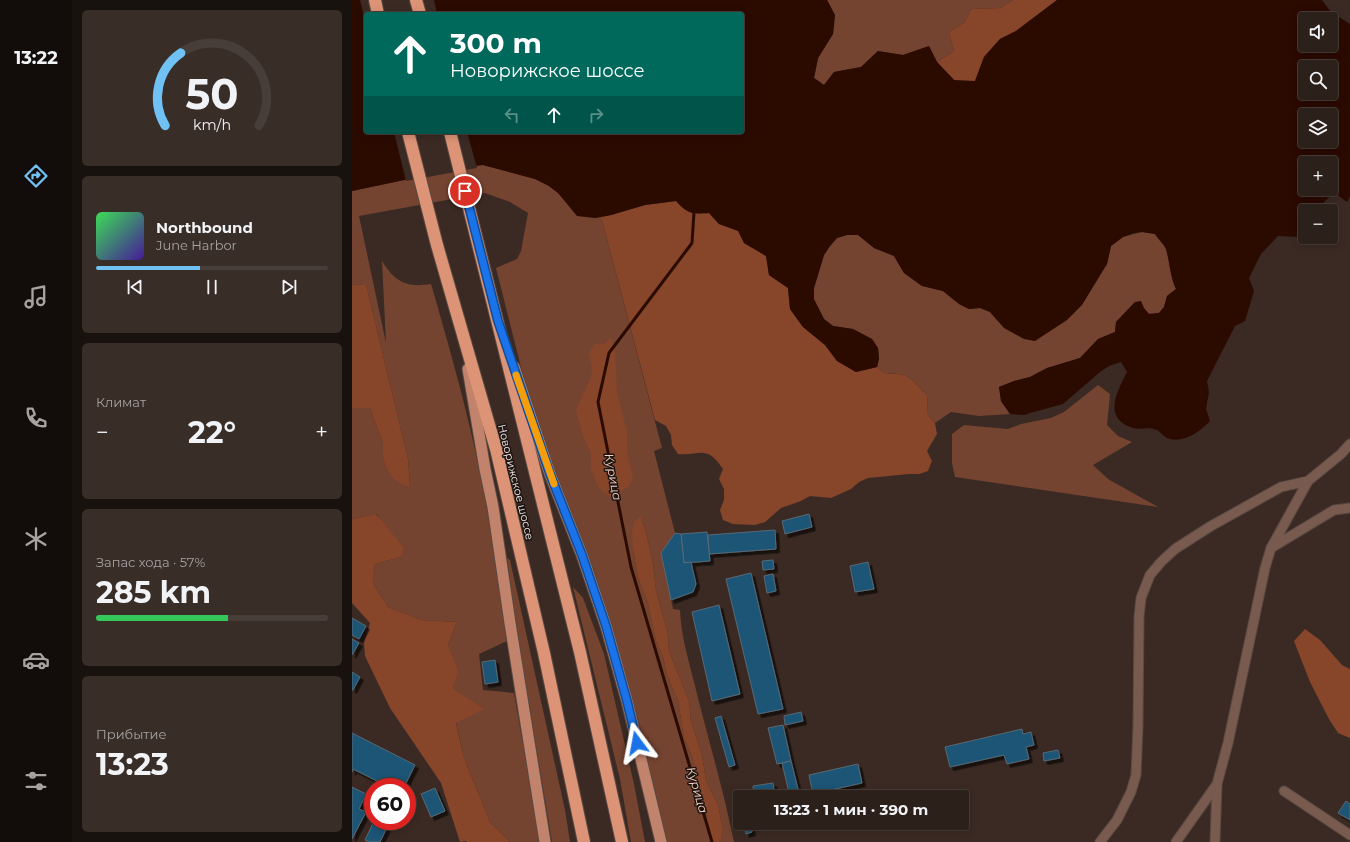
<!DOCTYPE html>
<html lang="ru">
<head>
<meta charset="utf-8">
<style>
	:root { --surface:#2c201a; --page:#382d27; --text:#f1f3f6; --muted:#a6a3a2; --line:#483e39; --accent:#70c2f4 }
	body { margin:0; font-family:Montserrat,sans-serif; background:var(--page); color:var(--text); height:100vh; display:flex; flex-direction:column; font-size:15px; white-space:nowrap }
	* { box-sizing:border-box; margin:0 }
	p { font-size:13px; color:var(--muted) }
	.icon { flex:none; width:22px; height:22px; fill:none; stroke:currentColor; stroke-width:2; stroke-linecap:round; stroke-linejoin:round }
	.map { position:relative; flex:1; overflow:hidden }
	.drawer { display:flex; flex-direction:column; gap:10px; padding:10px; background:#18120e; width:280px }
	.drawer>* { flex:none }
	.top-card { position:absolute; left:12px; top:12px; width:380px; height:122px; border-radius:4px; box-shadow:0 2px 10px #0003,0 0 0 1px var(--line); background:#00695c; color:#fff; overflow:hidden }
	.buttons { position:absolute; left:946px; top:12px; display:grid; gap:8px }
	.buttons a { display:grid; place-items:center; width:40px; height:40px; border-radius:4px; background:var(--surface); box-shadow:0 2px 10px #0003,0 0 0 1px var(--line); font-size:20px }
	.speed { position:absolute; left:12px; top:778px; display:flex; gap:8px; font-size:20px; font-weight:700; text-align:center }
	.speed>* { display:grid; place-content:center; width:52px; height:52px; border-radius:50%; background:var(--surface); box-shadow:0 2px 10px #0003,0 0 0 1px var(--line); line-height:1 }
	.speed .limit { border:6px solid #d22; background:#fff; color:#111 }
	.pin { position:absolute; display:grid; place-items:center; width:34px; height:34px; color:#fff; margin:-17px; border:2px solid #fff; border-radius:50%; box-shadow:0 1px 4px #0007 }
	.me { position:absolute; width:44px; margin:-22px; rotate:347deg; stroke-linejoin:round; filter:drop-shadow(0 0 3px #0008) }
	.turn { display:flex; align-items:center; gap:14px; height:84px; padding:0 20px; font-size:18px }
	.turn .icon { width:52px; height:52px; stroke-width:2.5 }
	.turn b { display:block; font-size:28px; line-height:34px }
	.lanes { display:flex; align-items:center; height:38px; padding:0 20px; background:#0003; justify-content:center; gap:20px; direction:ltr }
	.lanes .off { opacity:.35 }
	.big { font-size:30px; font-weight:700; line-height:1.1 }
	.drawer .card { flex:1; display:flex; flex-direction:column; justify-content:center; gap:6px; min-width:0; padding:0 14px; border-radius:6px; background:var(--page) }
	.drawer .dial { align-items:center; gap:0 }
	.dial svg { height:104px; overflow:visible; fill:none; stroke:var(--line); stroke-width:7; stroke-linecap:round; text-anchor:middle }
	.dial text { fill:var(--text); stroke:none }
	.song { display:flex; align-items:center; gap:12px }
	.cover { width:48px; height:48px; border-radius:6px; background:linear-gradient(135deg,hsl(130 70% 55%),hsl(260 70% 35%)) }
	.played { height:4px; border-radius:2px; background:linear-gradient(90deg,var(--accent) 45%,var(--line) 45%) }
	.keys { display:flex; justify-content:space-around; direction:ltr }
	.heat { display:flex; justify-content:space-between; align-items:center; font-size:22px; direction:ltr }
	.charge { height:6px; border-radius:3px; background:linear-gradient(90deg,#34c759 57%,var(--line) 0) }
	.trip { position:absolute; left:381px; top:790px; width:236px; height:40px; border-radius:4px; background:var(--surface); box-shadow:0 2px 10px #0003,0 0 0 1px var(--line); font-weight:700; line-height:40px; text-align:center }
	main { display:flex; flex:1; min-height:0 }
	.tab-bar { display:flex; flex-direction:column; width:72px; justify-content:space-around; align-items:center; background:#120d0a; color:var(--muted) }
	.tab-bar .icon { width:28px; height:28px }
	.tab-bar .current { color:var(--accent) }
	.tab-bar b { font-size:18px; color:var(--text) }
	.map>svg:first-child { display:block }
	.green { fill:#754430 }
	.forest { fill:#87452a }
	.water { fill:#2b0a00; fill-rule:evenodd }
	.pier { fill:#3b2a23 }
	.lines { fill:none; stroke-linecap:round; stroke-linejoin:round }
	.stream { stroke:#2b0a00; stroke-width:3 }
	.building { fill:#1c5576; stroke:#586975; filter:url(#shadow) }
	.minor-casing { stroke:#594942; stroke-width:11 }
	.primary-casing { stroke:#594942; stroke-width:13 }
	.motorway-casing { stroke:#594942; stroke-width:14 }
	.minor { stroke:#785a4e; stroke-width:9 }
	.primary { stroke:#c1836b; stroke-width:11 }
	.motorway { stroke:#dd9376; stroke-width:12 }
	.route-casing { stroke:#114b97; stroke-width:10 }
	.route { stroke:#1a73e8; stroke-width:7 }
	.slow { stroke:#f59e0b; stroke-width:7 }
	.labels { text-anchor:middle; stroke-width:3; stroke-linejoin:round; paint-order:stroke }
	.street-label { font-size:11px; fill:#f5e9e4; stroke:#1c1411 }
	.water-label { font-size:12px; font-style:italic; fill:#fad1c1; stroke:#1c1411 }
</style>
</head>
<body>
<main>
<nav class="tab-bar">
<b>13:22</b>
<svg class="icon current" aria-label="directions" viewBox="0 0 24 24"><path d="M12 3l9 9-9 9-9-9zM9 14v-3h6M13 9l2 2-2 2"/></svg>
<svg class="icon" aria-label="music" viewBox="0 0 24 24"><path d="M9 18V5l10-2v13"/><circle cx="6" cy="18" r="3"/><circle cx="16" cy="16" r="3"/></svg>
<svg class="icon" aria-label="phone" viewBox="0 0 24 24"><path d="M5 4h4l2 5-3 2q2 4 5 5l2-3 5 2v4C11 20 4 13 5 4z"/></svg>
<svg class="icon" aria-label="climate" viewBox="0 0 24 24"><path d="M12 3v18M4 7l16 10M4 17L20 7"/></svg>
<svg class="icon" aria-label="car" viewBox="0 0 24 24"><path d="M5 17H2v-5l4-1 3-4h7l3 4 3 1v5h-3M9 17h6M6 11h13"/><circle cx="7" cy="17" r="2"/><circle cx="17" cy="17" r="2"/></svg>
<svg class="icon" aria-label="filters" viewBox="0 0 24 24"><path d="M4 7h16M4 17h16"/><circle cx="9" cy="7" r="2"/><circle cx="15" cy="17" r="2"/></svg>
</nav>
<section class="drawer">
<div class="card dial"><svg viewBox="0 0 100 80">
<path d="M14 69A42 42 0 1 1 86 69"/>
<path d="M14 69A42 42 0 0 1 26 13" stroke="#70c2f4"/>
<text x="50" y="56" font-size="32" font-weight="700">50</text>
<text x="50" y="72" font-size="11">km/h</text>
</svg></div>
<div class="card">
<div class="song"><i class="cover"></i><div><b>Northbound</b><p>June Harbor</p></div></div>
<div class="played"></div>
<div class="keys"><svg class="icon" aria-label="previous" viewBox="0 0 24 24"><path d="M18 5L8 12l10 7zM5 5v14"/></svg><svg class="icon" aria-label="pause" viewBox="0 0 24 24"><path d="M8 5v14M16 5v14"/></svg><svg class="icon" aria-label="next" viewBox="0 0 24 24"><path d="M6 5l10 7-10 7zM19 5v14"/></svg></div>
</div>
<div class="card"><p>Климат</p>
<div class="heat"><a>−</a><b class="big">22°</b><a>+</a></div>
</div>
<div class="card"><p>Запас хода · 57%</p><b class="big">285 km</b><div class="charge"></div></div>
<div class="card"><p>Прибытие</p><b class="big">13:23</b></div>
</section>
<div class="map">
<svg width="998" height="842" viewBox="0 0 998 842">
	<defs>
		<filter id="shadow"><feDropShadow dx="3.5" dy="3.5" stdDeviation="0" flood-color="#0009"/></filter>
	</defs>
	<rect width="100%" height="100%" fill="#3b2a23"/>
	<g class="green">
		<polygon points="475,0 661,0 648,8 619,9 613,22 597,32 602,51 585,62 577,46 551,55 526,51 509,67 482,72 472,85 462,78 466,58 481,34 483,15"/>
		<path d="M131,165L183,179L197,186L206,193L243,218L249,217L310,448L302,451L323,533L309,553L321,609L328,610C329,635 336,658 342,682C355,735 371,788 382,842H367L369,840L371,832L370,824L366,805L354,781L350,755L339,721L337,701L317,651L316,634L304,590L301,563L293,528L289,519L290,516L281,549L286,578L296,604L304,641L311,657L315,675L326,701L332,738L340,756L345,783L354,809L361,842H314L287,723L265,645L243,573L205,476L176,395L144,268L165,259L169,251L176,213L158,202L133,193L7,216L34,343L30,261C43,282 55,288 79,284C97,346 115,409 128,473C140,528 147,584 155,641L127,654L131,690L162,693L188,842H158L138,822L112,758L104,722L101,689L105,671L96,645L105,622L69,620L36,607L21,583L23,564L49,557L25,514L0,519V408H18L22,420L31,443V457L53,486H58L56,459L14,284L0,285V191L114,167Z"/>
		<path d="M790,232L803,234C806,239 812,244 814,249C818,263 818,276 824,289L815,296L812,307L807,313L797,314L783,302L764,322L763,332L746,339L728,358L695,368L678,377L662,381L647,387L649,401L658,414L627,416L599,412L583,423L576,415L575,395C568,389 560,377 551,375C540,372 535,377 525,367L527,359L526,348L520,339L501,329L481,326L472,319L462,300V288L472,255L478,246L485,238L495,235H506L522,248L542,256L552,273L570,286L591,291L607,304L617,309L628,308L638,312L645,320L746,277L755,264L759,246L771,237Z"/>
		<polygon points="746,385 758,394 755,425 766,436 780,442 741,465 756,479 806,507 603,477 600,463 600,434 612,425 656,429 669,424 699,418 712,412"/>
		<polygon points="155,558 158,560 213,810 218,842 200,842 163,620"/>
		<polygon points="221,587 231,598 252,654 282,784 293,842 279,842 268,779"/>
	</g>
	<g class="forest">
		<polygon points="661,0 705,0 664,31 648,39 632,57 623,81 603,81 585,62 602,51 597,32 613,22 619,9 648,8"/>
		<path d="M324,201C336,214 340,214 357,213L367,224L387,230L392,243L414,256L417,275L436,288L438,309L451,327L473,345L485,361L504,372L525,367C535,377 540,372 551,375C560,377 568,389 575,395L576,415L583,423L585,434L575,451L580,461L576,471L567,474H557L516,478L507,482L499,489L479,498L458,496L449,501L429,508L413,522L403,525L381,524L371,520L368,510L372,500V489L367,479L371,469C354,444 349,456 326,454L320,445L319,435L314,426L303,420L249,217L259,215L293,205Z"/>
		<polygon points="14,284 56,459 58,486 53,486 42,479 35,469 31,457 31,443 22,420 18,408 0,408 0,285"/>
		<polygon points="258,338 263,346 265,393 275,431 275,451 281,479 276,487 260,497 252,493 246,486 239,470 239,453 231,436 224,410 239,377 240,369 237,352 243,344 252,344"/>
		<polygon points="24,514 52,548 49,557 23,564 21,583 36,607 69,620 105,622 96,645 106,671 101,689 132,709 104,723 112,758 138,822 158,842 115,842 114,841 108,842 89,783 38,708 13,656 12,643 18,623 0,603 0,519"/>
		<polygon points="290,515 289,519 293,528 301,563 304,590 316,634 317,651 337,701 339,721 350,755 354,781 366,805 370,824 371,832 369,840 367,842 361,842 359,838 354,809 345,783 340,756 332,738 326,701 315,675 311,657 304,641 296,604 286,578 281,549 280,531 282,522"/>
		<polygon points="953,629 968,640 990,665 998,669 998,738 986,733 977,719 958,682 942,641"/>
	</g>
	<path class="water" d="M0,0H475L483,15L481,34L466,58L462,78L472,85L482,72L509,67L526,51L551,55L577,46L585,62L602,80L623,81L632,57L648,39L664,31L705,0H970L979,12L998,24V197L995,202L984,194C975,196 971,204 966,211H953V229L947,237L926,236L909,254L897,278L902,291L893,321L883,326L855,381L857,392L854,409L858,421C849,431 832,443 818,439C812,438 808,430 802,429C796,427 787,430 781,428C750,418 765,392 775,372L769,362L757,366L748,372L711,404L678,413L673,415L658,414L649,401L647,387L662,381L678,377L695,368L728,358L746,339L763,332L764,322L783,302L789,301L792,308L797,314L807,313L812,307L815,296L824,289C818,276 818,263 814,249C812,244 806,239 803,234L790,232L782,233L771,237L759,246L755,264L730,305L715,320L683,341L672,339L652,328L638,312L628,308L617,309L607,304L591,291L570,286L552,273L542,256L522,248L506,235H495L485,238L478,246L472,255L462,288V299L472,319L481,326L501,329L520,339L526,348L527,359L525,367L504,372L485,361L473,345L451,327L438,309L436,288L417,275L414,256L392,243L386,231L367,224L357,213C340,214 336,214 324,201L293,205L259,215L249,217L243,218L225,216L206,193L197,186L183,179L131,165L114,167L0,191ZM14,14H390V132H14ZM953,19H979V45H953ZM953,67H979V93H953ZM953,115H979V141H953ZM953,163H979V189H953Z"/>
	<g class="pier">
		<polygon points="8,0 82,0 85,14 14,14 14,24"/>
		<polygon points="42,132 115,132 125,168 54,181"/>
	</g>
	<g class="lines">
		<polyline class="stream" points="342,212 340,243 257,353 246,402 279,567 360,842"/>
	</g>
	<g class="building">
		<polygon points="457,514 460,527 433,534 430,521"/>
		<polygon points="423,530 424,549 357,554 356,535"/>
		<polygon points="355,532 358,561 332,563 329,534"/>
		<polygon points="323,533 329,534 332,563 339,562 344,584 341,592 319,600 309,553"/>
		<polygon points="421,560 422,569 411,570 410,561"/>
		<polygon points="516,562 522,589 503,592 498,566"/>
		<polygon points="399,573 431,709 406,714 374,579"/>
		<polygon points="421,574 424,591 415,593 412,576"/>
		<polygon points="367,605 388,694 360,701 340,612"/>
		<polygon points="0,618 14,626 7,639 0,635"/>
		<polygon points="0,639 7,643 0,655"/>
		<polygon points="143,660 146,682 133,684 130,662"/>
		<polygon points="0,672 8,677 1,690 0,690"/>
		<polygon points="449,712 451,721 433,725 432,716"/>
		<polygon points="369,716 383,765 377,767 363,718"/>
		<polygon points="431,725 439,761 425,764 416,728"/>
		<polygon points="670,729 671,734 679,732 682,745 674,747 677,759 655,764 652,755 598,767 593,747"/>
		<polygon points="0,733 63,765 52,787 37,787 1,769 0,772"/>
		<polygon points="706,750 708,758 692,761 691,753"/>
		<polygon points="439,761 448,797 438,797 430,763"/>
		<polygon points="506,764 510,783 461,794 457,775"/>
		<polygon points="421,783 423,797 402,797 401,786"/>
		<polygon points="0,787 14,794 7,809 14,812 0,839"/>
		<polygon points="83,788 93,811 79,817 69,794"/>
		<polygon points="994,801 998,804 998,820 986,813"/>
		<polygon points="22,821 38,821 28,842 17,842 13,840"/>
		<polygon points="391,823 398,823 400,832 394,834"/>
	</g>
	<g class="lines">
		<g class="minor-casing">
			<g id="minor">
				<polyline points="919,548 956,481"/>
				<polyline points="932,791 998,835"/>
				<polyline points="748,842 765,820 779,792 784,775 786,726 787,617 789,598 798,575 809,562 823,549 859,526 929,487 956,481 989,454 998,444"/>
				<polyline points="824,842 865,784"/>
				<polyline points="863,842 865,784 876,743 913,568 919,548 982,510 998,508"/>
			</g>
		</g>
		<g class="primary-casing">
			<g id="primary">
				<polyline points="162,367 198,474 230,555 254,626 275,701 309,842"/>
				<polyline points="116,369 133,469 141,507 158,623 193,842"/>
			</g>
		</g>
		<g class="motorway-casing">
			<g id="motorway">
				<polyline points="23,0 26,14"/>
				<polyline points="64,0 68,14"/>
				<polyline points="56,132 85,245 144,449 192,653 232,842"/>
				<polyline points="98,132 228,652 270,842"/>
			</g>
		</g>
		<use href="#minor" class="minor"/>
		<use href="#primary" class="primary"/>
		<use href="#motorway" class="motorway"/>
	</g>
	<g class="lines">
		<g class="route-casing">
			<polyline id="route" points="113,191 146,321 198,474 230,555 254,626 275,701 285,743"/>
		</g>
		<use href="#route" class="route"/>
		<polyline class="slow" points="164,375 202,484"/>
	</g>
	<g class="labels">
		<g class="street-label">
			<text transform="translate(164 482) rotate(76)" y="4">Новорижское шоссе</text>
		</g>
		<g class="water-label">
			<text transform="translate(261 477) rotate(79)" y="4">Курица</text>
			<text transform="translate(345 790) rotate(74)" y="4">Курица</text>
		</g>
	</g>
</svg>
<div class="buttons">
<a><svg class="icon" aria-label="sound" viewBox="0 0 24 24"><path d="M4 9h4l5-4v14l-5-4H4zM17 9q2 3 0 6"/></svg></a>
<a><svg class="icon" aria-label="search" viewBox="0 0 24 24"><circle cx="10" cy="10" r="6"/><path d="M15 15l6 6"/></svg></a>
<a><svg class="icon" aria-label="layers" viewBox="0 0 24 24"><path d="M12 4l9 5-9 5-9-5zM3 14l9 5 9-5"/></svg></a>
<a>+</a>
<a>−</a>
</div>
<div class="speed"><div class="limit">60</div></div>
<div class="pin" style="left:113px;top:191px;background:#d93025"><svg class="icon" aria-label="arrive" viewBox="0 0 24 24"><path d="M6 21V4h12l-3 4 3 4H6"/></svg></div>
<svg class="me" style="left:285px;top:743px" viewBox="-20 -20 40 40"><path d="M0-17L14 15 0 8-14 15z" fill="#1a73e8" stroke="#fff" stroke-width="4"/></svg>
<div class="trip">13:23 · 1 мин · 390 m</div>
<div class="top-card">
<div class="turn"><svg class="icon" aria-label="ahead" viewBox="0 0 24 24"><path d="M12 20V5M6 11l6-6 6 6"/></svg><div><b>300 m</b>Новорижское шоссе</div></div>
<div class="lanes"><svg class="icon off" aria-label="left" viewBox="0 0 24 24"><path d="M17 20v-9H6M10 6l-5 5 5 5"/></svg><svg class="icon" aria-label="ahead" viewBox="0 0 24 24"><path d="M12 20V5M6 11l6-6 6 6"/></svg><svg class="icon off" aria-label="right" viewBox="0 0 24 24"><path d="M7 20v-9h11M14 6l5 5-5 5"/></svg></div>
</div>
</div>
</main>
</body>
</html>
